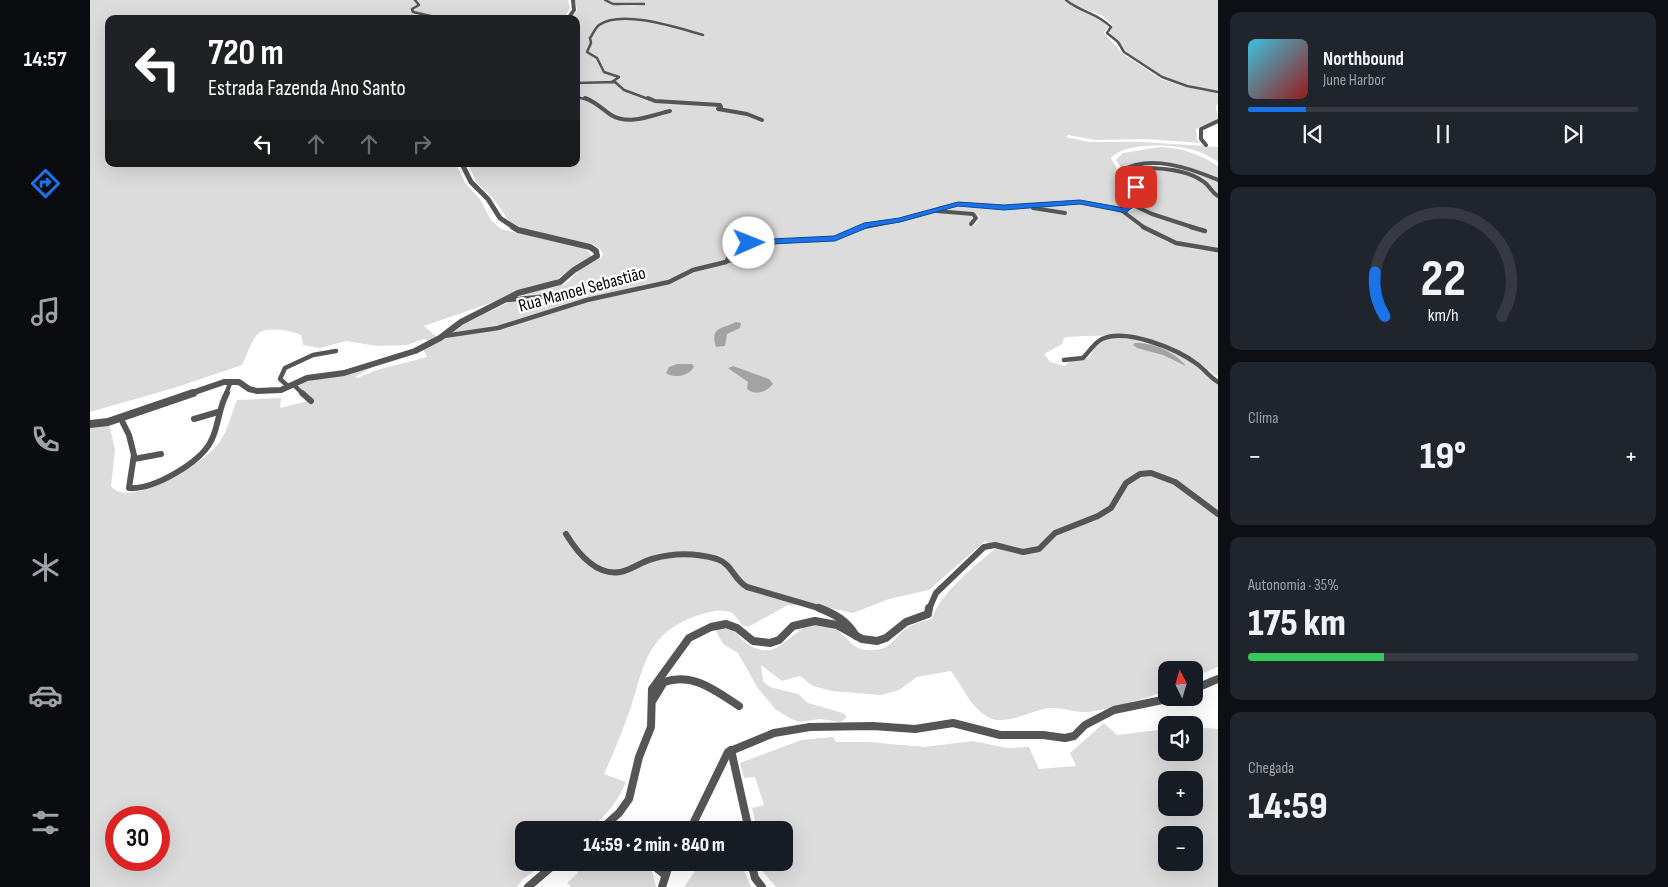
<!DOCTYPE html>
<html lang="pt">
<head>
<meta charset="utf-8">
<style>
	:root { --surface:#171b24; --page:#20242c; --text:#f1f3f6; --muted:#9ea1a6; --line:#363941; --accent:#1a73e8 }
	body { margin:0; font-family:"Sofia Sans Condensed",sans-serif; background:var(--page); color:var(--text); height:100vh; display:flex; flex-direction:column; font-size:19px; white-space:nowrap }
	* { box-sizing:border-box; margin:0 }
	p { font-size:16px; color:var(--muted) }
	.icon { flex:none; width:28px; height:28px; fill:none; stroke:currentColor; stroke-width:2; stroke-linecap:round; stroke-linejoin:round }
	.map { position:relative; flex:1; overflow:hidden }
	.side { display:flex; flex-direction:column; gap:12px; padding:12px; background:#0d0f14; width:450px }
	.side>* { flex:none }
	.top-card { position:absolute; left:15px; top:15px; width:475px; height:152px; border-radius:10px; box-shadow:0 5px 20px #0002; background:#202124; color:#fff; overflow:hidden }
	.needle { width:32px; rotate:355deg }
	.fabs { position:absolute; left:1068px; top:661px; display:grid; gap:10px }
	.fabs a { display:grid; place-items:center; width:45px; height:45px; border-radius:10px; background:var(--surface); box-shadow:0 5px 20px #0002; font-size:25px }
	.speed { position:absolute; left:15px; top:806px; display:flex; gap:10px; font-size:25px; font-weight:700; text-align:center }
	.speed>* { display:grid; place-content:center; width:65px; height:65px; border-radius:50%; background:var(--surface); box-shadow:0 5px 20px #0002; line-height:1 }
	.speed .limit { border:8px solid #d22; background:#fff; color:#111 }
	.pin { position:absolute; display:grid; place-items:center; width:42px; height:42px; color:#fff; margin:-21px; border-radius:10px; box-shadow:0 2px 8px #0006 }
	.me { position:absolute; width:55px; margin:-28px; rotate:89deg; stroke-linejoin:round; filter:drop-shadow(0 0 4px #0008) }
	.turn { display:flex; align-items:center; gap:18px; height:105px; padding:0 20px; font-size:22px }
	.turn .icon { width:65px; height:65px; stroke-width:2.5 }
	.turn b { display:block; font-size:35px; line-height:42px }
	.lanes { display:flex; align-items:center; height:48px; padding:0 20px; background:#0003; justify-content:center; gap:25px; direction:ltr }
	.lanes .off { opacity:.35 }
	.big { font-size:38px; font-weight:800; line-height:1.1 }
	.side .widget { flex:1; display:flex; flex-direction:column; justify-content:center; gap:8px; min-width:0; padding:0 18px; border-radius:10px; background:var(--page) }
	.side .dial { align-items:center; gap:0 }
	.dial svg { height:130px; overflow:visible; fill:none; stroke:var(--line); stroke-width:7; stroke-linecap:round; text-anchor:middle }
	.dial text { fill:var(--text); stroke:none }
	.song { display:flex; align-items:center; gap:15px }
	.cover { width:60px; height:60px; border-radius:8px; background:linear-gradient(135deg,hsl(190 70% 55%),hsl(0 70% 35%)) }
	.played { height:5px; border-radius:2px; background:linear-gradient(90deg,var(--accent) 15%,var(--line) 15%) }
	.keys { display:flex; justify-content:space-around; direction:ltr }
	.heat { display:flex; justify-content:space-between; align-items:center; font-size:28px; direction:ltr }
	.charge { height:8px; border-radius:4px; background:linear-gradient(90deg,#34c759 35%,var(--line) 0) }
	.trip { position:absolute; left:425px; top:821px; width:278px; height:50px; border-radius:10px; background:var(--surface); box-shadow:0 5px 20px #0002; font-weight:800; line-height:50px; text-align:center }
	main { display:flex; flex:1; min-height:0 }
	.tab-bar { display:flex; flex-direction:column; width:90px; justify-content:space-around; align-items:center; background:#090b0e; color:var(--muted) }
	.tab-bar .icon { width:35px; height:35px }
	.tab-bar .on { color:var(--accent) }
	.tab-bar b { font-size:22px; color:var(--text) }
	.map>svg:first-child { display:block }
	.green { fill:#dcdcdc; fill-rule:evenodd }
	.water { fill:#a3a3a3 }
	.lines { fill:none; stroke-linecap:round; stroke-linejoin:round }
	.minor-far4 { stroke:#555; stroke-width:2.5 }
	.minor-far3 { stroke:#555; stroke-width:4 }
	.minor-far2 { stroke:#555; stroke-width:4.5 }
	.minor-far1 { stroke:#555; stroke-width:6 }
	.minor { stroke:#555; stroke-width:8 }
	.tertiary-far3 { stroke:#555; stroke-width:4 }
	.tertiary-far2 { stroke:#555; stroke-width:5 }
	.tertiary-far1 { stroke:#555; stroke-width:6 }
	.tertiary { stroke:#555; stroke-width:8 }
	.route { fill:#1a73e8; stroke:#114b97 }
	.labels { text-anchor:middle; stroke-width:4.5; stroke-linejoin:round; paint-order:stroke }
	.street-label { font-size:18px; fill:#000; stroke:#fff }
</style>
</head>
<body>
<main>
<nav class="tab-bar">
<b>14:57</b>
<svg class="icon on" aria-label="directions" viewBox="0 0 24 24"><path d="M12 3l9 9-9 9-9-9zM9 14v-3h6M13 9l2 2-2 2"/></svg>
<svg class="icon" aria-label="music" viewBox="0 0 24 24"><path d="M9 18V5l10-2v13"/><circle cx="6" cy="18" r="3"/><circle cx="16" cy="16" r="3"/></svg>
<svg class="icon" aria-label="phone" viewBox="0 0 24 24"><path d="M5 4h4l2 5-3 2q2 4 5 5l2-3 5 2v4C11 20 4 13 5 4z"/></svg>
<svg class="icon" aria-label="climate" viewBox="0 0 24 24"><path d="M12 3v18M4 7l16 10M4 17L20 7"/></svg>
<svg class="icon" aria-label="car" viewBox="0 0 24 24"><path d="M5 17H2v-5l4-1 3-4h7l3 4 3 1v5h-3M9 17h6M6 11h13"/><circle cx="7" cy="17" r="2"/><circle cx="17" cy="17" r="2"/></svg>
<svg class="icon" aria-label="filters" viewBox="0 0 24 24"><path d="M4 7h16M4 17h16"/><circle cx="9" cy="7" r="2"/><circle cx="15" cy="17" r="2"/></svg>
</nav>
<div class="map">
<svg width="1128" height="887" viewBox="0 0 1128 887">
	<rect width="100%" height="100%" fill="#fff"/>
	<g class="green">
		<path d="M0,0H478L480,9L473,19H19V164H366L375,183L390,199L401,220L411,229L495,249L501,254L500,257L464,281L334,326L347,337L339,341L334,339L317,345L287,346L256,341L230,348L213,345L211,335C202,330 172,325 166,336C160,344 157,355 152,365L84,388L0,412Z"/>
		<path d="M485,0C492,0 506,0 513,0C525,6 541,8 555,5L523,3L518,0H974C987,13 1010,11 1018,27L1014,33L1033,54L1071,79L1095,87L1128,93V104L1126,106L1128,119L1106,129L1107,140L1111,143L1056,139L1006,140L978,135L976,137L999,142H1054L1128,147V162C1119,156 1110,151 1100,149C1082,144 1034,142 1021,158L1031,177L1046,190L1038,206L1033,209L986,200L914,206L865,203L818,216L778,223L742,237L648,244L642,247L635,261L567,284L411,325L360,333L369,326L434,295L476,284L491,268L511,258L513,254L510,249L503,244L431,228L420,222L403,198L387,183L378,164H486V19H482L487,10Z"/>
		<path d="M979,0H1128V92L1086,82L1072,76L1038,53L1020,33L1022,26C1014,10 991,12 979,0Z"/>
		<path d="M1070,147C1093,148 1109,154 1128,166V178C1104,167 1057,156 1032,168L1026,160L1033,153Z"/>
		<polygon points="1049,166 1090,168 1128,181 1128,249 1083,242 1065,233 1037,212 1042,211 1052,197 1053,190 1036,174 1038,169"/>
		<path d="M991,203L1028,211L1077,242L1104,249L1128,252V375L1126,376C1083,338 1033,333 978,337L974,338L972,344L954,354L960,362L975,366L979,362L998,358C1002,354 1004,346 1009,342C1028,328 1084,350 1101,362C1110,369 1118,378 1128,384V667L1104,677V670H1076V690C1061,698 1016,710 998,712C985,713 973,707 960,708C944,709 917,726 900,718C881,709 873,687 861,671L827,677L809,690L791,695L742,691L723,686L710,676L692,681L671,665L673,681L680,687L708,694L718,703L753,713L757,717L751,722L730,719L710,722L701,719L685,709L667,687L648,653L633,644L626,631L628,628H640C649,634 653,643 663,647C695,663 701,617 738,626C761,632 757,656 791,649C803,646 807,634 817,628C824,623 834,621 842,619C849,594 886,565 906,548L895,541L839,590L799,599L763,613L727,605H698L658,627L652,625L643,613C631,608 617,612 606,616C558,633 554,664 541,707C533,730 524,752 514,774L536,782C528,802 515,817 498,830H434V862L455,863L433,879L427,887H0V426L19,423L25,450L21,486C39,511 116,461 129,443C138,430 141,415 147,400L191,398L190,408L222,400L209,386L216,381L284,366L265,377L267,378L287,370L337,357L333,349L356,337L387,333L500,301L583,282L602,272L641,260L646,247L660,244L751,239L785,225L820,219L843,212L881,215L883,220L880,224L884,226L890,217L886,214L848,210L867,205L911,208ZM26,818H69V860H26Z"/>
		<path d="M1014,723L1027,735L1076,729V752H1104V727L1128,729V887H686L673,872L670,863L694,862V830H667L662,808L674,805L665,777L654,778L650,763L711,740L743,737L746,742H779L834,747L883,741L917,748L939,747L949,769L986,766L980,753ZM1076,780H1104V808H1076ZM1076,835H1104V862H1076Z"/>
		<polygon points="550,862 562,872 566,887 481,887 477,883 488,873 480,863"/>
		<polygon points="611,863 651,863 661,887 594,887"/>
	</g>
	<g class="water">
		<path d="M646,322L651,323L650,328L637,334L635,346L626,347C620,326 631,330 646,322Z"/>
		<path d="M1045,343C1062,342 1085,352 1096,366L1073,355L1047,348L1043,345Z"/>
		<path d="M587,364H602L604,367C598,376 585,379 576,373L579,367Z"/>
		<path d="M643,366L679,379L683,384C677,392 665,396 657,389L658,382L638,368Z"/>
	</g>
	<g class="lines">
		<g class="minor-far4">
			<polyline points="325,0 329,5 322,9 323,12 354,19"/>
			<polyline points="515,0 523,4 554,4"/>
			<path d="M976,0C990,12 1008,13 1021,27L1017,33L1028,42L1034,52L1072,77L1097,86L1128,92"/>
			<path d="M522,82L529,77L514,72L507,58L497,52L501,43L500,38C503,34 505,28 509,25C532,9 588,28 613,35"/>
			<polyline points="486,83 525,82 534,90 561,100"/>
			<polyline points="486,97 499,100"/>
		</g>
		<g class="minor-far3">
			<path d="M495,98C506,102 512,109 521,115C539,126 562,115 580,111"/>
			<polyline points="558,98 565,101 630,105 631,107 628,109 657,114 672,120"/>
			<polyline points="1116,145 1111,139 1111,129 1128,121"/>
			<path d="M1055,168C1074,168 1098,170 1114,182C1120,186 1121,192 1128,196"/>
			<polyline points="1043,205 1062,214 1105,228"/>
			<polyline points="943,208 975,213"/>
			<polyline points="1031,210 1055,228"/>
			<polyline points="846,211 883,214 886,218 881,224"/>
			<path d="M770,228L810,220L868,204L914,207L990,202L1035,210L1041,207L1049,193L1031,171C1060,154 1100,168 1128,180"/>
		</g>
		<g class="minor-far2">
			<polyline points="1053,227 1086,243 1127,250"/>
			<polyline points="1101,227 1115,231"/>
			<polyline points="637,261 676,254"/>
			<polyline points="417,300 481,294"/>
			<polyline points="354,336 408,328 497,300 579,282 603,270 636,262 644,248 651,244 745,238 773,227"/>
			<path d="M974,360L993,358C998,353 1005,342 1012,339C1037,328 1087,349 1107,364C1115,370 1120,377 1128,382"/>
			<polyline points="204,385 213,394"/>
			<polyline points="199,387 190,379 195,368 223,355 246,351"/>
			<polyline points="136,394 141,381"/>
		</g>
		<g class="minor-far1">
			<polyline points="212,393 221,401"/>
			<path d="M30,417L39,435L44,455L39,488C63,490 110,463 121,441C129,426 128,409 137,393"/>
			<polyline points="104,419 128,412"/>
			<polyline points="44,459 71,454"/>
			<path d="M476,534C487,552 506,576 530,572C541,570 551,562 562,559C583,553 606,553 627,559C642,564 644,580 657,587L732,609"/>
			<polyline points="839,609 846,593 894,547 905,545 933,552 949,549 965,533 1008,516 1021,508 1036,483 1050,474 1061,473 1085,482 1128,514"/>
		</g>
		<g class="minor">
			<path d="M729,608C745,614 757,621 766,636"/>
			<polyline points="1104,689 1128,679"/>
			<path d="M563,700L574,682C603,672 626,691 649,706"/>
			<polyline points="641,750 659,830"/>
			<polyline points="510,830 529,813 539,799 549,757 561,727 562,689 599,638 621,627 636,624 647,628 663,641 680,643 689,640 703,626 725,621 747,625 772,639 787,641 796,638 816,622 838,614 839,608"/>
			<polyline points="600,830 638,752 684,733 720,727 783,726 825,729 863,723 910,735 953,735 975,738 984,736 995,725 1024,710 1082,698"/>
			<polyline points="559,862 575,875"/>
			<polyline points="661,862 665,878 672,887"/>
			<polyline points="438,887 467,862"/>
			<polyline points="572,887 580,862"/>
		</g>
		<polyline class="tertiary-far3" points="478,19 484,10 483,0"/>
		<polyline class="tertiary-far2" points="372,164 381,182 398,199 410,218 425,228"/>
		<polyline class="tertiary-far1" points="99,394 134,382 149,382 159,389 167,391 191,390 217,378 254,373 325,351 350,338 371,322 428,293 470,282 484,270 507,256 506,251 500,247 428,230 423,227"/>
		<polyline class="tertiary" points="0,424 18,422 103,393"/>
	</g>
	<polygon class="route" points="1046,185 1053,193 1050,200 1036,213 990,204 914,210 868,206 810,222 779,227 745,241 659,245 655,243 659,240 744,236 774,223 809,218 868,202 914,205 990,200 1034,208 1045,193 1042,187"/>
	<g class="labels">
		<g class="street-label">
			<text transform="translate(492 289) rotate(-15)" y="6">Rua Manoel Sebastião</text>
		</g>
	</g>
</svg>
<div class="fabs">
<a><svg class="needle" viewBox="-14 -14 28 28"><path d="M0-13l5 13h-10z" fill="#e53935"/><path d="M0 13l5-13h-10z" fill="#9ea1a6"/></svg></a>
<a><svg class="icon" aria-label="sound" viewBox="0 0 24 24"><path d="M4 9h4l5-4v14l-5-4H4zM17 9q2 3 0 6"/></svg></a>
<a>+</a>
<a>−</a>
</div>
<div class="speed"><div class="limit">30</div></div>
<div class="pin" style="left:1046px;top:187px;background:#d93025"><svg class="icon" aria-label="arrive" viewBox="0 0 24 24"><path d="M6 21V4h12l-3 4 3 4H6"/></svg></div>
<svg class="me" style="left:659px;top:243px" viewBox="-20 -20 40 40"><circle r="19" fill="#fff"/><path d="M0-13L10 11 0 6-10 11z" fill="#1a73e8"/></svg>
<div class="trip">14:59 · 2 min · 840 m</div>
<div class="top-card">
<div class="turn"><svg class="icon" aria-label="left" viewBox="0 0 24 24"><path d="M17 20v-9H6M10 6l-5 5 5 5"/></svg><div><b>720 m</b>Estrada Fazenda Ano Santo</div></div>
<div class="lanes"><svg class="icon" aria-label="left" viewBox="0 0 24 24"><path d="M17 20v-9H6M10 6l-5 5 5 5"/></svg><svg class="icon off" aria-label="ahead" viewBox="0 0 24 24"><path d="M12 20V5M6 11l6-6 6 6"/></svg><svg class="icon off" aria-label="ahead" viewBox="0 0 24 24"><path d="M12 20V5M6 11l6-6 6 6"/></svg><svg class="icon off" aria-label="right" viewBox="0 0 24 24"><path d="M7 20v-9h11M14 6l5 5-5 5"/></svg></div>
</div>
</div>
<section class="side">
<div class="widget">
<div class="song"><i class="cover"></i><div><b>Northbound</b><p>June Harbor</p></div></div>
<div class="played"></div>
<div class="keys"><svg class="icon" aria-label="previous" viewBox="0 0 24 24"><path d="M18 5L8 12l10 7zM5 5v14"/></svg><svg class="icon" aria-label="pause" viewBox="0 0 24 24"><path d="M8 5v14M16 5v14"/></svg><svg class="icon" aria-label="next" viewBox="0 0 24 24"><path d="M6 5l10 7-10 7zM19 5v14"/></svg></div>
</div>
<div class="widget dial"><svg viewBox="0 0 100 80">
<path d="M14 69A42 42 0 1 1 86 69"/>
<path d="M14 69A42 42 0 0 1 8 42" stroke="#1a73e8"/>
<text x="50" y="56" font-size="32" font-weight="700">22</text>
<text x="50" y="72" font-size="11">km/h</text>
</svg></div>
<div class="widget"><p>Clima</p>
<div class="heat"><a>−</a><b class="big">19°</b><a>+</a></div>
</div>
<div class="widget"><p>Autonomia · 35%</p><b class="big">175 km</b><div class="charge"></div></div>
<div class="widget"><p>Chegada</p><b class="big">14:59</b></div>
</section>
</main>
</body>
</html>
